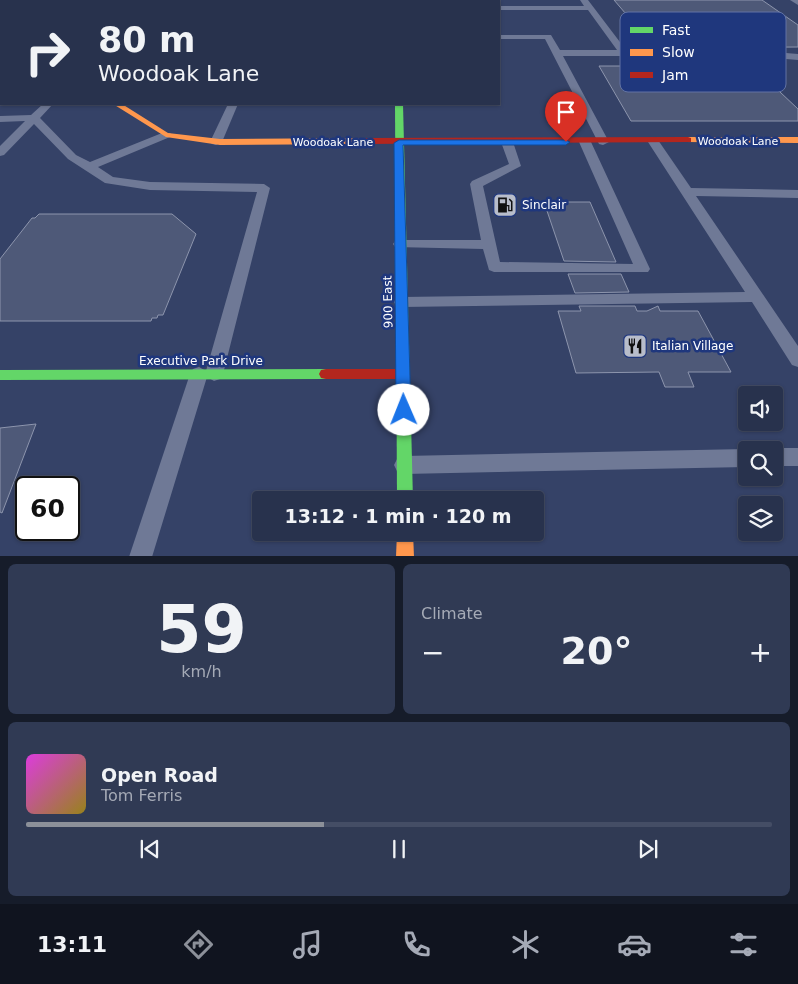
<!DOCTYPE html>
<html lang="en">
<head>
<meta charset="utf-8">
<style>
	:root { --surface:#28324d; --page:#303a54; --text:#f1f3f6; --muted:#a5aab6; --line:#444d65; --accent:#8c9099 }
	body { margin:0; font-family:"DejaVu Sans",sans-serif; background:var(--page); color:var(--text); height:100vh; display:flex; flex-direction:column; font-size:19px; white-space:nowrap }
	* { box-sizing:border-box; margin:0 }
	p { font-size:16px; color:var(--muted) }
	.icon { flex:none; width:28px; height:28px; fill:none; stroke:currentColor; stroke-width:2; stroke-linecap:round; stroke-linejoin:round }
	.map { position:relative; height:556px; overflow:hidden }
	.details { display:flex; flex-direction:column; gap:8px; padding:8px; background:#161c2a; flex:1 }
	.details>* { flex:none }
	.top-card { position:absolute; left:0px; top:0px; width:500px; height:105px; box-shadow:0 1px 4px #0004,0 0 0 1px var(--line); background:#28324d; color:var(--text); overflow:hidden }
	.tools { position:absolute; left:738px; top:386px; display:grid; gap:10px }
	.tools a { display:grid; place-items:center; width:45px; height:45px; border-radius:5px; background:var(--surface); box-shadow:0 1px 4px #0004,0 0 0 1px var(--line); font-size:25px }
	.speed { position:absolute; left:15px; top:476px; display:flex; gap:10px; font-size:25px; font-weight:700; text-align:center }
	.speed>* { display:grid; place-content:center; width:65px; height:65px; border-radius:50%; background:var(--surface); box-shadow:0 1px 4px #0004,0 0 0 1px var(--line); line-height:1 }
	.speed .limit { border:2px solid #111; border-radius:8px; background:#fff; color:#111 }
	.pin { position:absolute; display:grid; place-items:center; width:42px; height:42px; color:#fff; margin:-51px -21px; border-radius:50% 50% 50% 0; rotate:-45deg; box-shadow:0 0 5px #0007 }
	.pin .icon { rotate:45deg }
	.me { position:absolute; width:55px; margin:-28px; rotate:359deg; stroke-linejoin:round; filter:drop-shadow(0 0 4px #0008) }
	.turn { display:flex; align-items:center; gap:18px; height:105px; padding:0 15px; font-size:22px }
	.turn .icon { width:65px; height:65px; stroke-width:2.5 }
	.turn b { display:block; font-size:35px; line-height:42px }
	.big { font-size:38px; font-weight:700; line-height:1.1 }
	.details .widget { flex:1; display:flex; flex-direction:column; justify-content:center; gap:8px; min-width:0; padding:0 18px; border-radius:8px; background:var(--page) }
	.details .dial { align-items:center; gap:0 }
	.dial b { font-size:65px; line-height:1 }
	.song { display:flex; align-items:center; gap:15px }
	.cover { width:60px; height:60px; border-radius:8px; background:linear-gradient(135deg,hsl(300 70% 55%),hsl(50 70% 35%)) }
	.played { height:5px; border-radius:2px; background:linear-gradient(90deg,var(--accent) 40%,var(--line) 40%) }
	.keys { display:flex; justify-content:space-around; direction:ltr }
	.heat { display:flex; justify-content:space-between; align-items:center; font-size:28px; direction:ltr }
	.details .tiles { flex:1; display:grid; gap:8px; grid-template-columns:1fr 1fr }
	.widget:last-child { grid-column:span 2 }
	.trip { position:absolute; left:252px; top:491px; width:292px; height:50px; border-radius:5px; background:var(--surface); box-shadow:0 1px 4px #0004,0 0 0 1px var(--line); font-weight:700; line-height:50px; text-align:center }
	.tab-bar { display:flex; height:80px; justify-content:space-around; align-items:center; background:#10141f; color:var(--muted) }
	.tab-bar .icon { width:35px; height:35px }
	.tab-bar .current { color:var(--accent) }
	.tab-bar b { font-size:22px; color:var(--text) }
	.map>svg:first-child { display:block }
	.building { fill:#4e5978; stroke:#8d95ad }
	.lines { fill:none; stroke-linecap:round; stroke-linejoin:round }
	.lane { fill:#6f7996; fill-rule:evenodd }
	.street { fill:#6f7996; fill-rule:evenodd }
	.fast { fill:#63d668; fill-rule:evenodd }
	.slow { fill:#ff974d; fill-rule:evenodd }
	.jam { fill:#b3261e; fill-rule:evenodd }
	.route { fill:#1a73e8; stroke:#114b97 }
	.labels { text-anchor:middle; stroke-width:5; stroke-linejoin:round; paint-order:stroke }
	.far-street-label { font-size:11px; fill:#fff; stroke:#1f377d }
	.poi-label { font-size:12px; fill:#fff; stroke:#1f377d; text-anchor:start }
	.street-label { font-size:12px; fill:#fff; stroke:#1f377d }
	.key { fill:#1f377d; stroke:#6273a4; stroke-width:1 }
	.key-label { font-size:14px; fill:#fff }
</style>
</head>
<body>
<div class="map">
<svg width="798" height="557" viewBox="0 0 798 557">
	<rect width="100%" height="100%" fill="#354267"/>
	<g class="building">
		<polygon points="614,0 762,0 798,25 798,47 655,48"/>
		<polygon points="663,58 744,58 798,109 798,121 631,121 599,66 670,66"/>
		<polygon points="544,202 590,202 616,262 564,261"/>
		<polygon points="39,214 172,214 196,234 163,315 158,315 157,318 152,318 151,321 0,321 0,259 32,218 35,218"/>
		<polygon points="568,274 621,274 629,292 575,293"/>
		<polygon points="579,306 635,306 637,311 647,311 658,306 660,311 698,311 731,372 688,372 694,387 665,387 659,372 576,373 558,311 581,311"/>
		<polygon points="36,424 2,513 0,512 0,428"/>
	</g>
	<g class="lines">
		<g class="lane">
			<polygon points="228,0 236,0 236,1 229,1"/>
			<polygon points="580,0 588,0 626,50 748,50 798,54 798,60 748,56 563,56 609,142 603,145 599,144 545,39 499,39 499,35 551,35 560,50 617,50 588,10 499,10 499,6 584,6"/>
			<polygon points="790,0 798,0 798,5"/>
			<polygon points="43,104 53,104 40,118 76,155 90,162 162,133 170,133 172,135 170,137 98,167 113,177 150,182 264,184 270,188 223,374 220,379 214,381 207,377 152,557 129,557 190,374 193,369 199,367 206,371 257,192 150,190 105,183 68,159 34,124 4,155 0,156 0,146 25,121 0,122 0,116 31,115"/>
			<polygon points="228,104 238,104 222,142 216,145 212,144 210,142"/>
			<polygon points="507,139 513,142 521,166 483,186 500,262 633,264 579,142 585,139 591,142 650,269 648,272 494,272 489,270 483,249 395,247 393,244 395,241 400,240 481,240 470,184 472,181 509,164 501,142"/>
			<polygon points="654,139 658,140 691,188 798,190 798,198 696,196 798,346 798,367 792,365 752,302 402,307 396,306 394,302 396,298 402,297 745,292 648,142"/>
			<polygon points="774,448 798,448 798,466 774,466 774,450 769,450"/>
			<polygon points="746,449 748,450 746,450 746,467 404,474 397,471 394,465 397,459 404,456"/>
		</g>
		<rect class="street" x="0" y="84" width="1" height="10"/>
		<g class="fast">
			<rect x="396" y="0" width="6" height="1"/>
			<polygon points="395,104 403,104 413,500 397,500"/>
			<polygon points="326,369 331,370 333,374 331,378 326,379 0,380 0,370"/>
		</g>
		<g class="slow">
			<polygon points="113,104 122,104 168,133 220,139 365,138 369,141 365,144 220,145 166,137"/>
			<polygon points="688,137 798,137 798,143 685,142 685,138"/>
			<polygon points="397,532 413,532 414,557 396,557"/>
		</g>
		<g class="jam">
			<polygon points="688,137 691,138 691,142 365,144 361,141 365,138"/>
			<polygon points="326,369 403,369 408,370 410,374 408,378 403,379 326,379 321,378 319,374 321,370"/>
		</g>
	</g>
	<polygon class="route" points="399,140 566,140 570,142 566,145 403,145 411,410 409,415 404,416 398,415 396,410 394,143"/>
	<defs>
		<g id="fuel-square" transform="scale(1.25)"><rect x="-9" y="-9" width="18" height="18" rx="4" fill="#b8bdca" stroke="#1f377d"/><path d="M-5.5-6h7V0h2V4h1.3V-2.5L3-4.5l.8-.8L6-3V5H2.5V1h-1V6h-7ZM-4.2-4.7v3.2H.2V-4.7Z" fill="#111"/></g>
		<g id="restaurant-square" transform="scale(1.25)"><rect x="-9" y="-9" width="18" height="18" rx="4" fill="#b8bdca" stroke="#1f377d"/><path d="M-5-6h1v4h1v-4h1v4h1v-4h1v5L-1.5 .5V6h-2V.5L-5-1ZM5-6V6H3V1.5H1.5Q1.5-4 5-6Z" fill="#111"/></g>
	</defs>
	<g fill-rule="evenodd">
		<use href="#fuel-square" x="505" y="205"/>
		<use href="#restaurant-square" x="635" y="346"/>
	</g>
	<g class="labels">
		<g class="far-street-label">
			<text x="738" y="145">Woodoak Lane</text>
			<text x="333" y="146">Woodoak Lane</text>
		</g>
		<g class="poi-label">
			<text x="522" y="209">Sinclair</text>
			<text x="652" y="350">Italian Village</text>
		</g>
		<g class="street-label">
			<text transform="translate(388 302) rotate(-91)" y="4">900 East</text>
			<text x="201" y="365">Executive Park Drive</text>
		</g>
	</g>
	<rect x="620" y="12" width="166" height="80" rx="8" class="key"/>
	<rect x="630" y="27" width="23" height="6" fill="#63d668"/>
	<rect x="630" y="49" width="23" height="7" fill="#ff974d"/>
	<rect x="630" y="72" width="23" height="6" fill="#b3261e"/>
	<g class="key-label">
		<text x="662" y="35">Fast</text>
		<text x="662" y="57">Slow</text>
		<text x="662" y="80">Jam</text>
	</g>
</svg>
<div class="tools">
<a><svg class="icon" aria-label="sound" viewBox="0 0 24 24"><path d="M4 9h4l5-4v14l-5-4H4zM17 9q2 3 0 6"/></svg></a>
<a><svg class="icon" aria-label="search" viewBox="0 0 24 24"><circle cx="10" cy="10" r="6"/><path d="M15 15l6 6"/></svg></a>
<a><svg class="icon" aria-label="layers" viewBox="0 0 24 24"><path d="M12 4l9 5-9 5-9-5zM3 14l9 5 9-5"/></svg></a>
</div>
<div class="speed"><div class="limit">60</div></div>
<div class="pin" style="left:566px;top:142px;background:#d93025"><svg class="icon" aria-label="arrive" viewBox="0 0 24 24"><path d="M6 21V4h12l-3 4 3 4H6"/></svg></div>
<svg class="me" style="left:404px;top:410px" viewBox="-20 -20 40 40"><circle r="19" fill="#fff"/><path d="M0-13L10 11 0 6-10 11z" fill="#1a73e8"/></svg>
<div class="trip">13:12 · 1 min · 120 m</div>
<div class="top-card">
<div class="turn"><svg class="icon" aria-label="right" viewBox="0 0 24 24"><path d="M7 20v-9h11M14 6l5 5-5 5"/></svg><div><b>80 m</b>Woodoak Lane</div></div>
</div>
</div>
<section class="details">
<div class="tiles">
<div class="widget dial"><b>59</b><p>km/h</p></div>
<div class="widget"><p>Climate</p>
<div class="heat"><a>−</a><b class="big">20°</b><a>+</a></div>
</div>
<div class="widget">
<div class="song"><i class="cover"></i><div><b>Open Road</b><p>Tom Ferris</p></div></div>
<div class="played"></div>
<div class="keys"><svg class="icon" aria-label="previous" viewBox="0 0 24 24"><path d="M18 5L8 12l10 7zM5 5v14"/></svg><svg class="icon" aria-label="pause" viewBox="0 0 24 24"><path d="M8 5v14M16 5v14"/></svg><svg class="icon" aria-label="next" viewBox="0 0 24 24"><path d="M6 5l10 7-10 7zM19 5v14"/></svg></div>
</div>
</div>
</section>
<nav class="tab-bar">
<b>13:11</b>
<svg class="icon current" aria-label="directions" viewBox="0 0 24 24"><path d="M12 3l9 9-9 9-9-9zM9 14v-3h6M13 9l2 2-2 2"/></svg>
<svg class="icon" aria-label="music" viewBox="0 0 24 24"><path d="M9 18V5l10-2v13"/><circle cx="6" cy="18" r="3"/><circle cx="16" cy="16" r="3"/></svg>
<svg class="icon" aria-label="phone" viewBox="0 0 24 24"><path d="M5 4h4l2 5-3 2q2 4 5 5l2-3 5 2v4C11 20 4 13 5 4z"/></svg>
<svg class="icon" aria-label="climate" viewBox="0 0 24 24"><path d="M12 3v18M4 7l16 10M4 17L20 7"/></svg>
<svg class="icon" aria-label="car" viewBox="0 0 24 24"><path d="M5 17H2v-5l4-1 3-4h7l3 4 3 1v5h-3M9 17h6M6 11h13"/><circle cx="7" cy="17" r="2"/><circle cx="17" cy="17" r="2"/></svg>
<svg class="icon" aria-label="filters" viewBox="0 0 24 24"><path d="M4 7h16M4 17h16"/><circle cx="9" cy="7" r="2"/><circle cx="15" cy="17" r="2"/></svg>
</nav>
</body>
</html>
